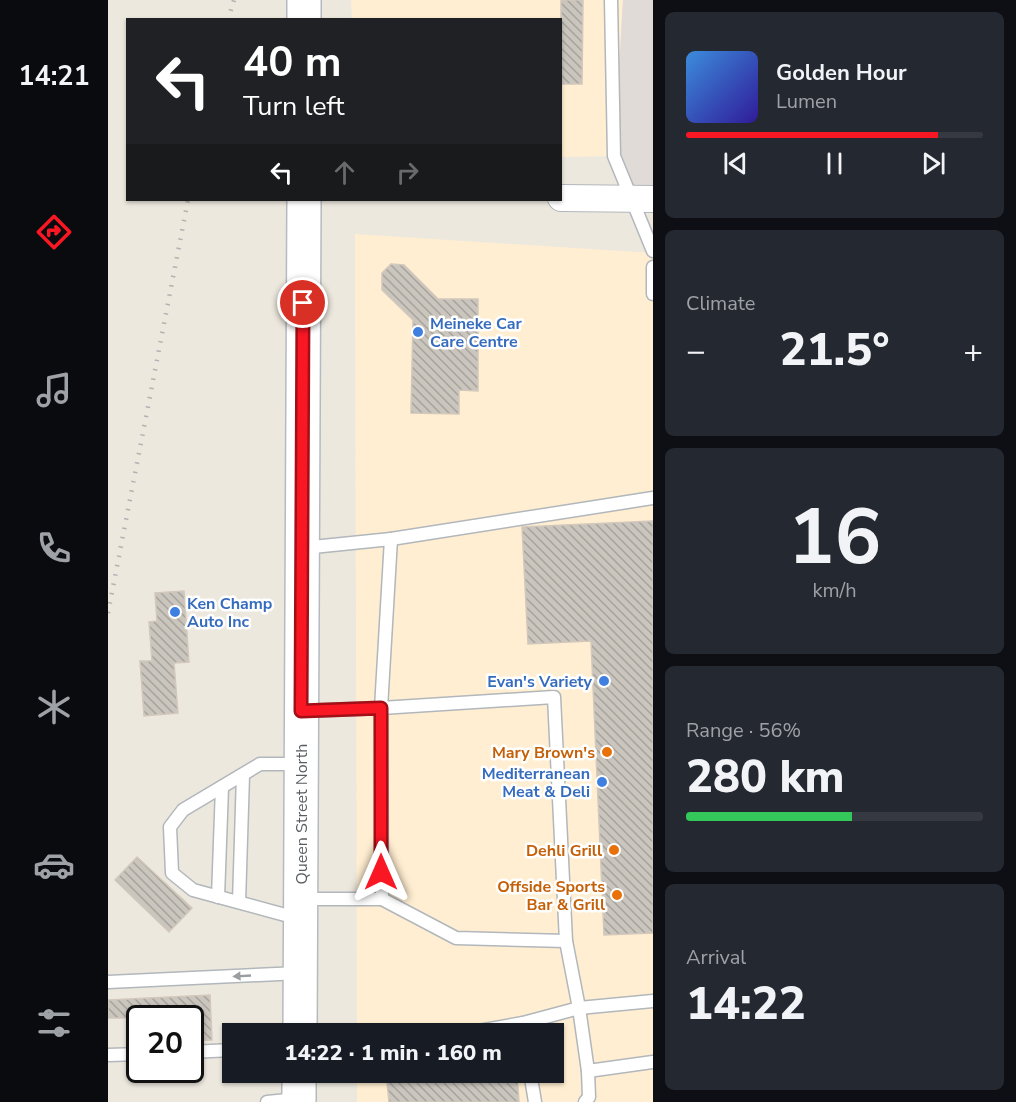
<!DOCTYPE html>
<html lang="en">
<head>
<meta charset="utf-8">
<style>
	:root { --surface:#171b24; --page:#242831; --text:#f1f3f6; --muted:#9ea1a6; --line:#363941; --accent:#fa1724 }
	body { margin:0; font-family:"Nunito Sans",sans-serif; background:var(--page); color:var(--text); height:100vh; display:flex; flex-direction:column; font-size:22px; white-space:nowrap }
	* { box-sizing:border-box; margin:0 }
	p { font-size:20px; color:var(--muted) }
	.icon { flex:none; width:33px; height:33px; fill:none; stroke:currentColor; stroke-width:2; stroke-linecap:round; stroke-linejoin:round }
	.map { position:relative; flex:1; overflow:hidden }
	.side { display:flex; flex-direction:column; gap:12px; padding:12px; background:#0d0f14; width:363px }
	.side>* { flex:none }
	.guide { position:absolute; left:18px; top:18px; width:436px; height:183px; border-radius:0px; box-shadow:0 2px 4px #0004; background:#202124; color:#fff; overflow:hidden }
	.speed { position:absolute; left:18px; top:1005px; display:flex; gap:12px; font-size:30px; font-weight:700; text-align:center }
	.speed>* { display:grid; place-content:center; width:78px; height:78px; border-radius:50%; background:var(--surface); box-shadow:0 2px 4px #0004; line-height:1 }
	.speed .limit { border:3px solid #111; border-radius:9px; background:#fff; color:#111 }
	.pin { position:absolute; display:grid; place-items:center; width:51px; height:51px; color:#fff; margin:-26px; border:3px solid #fff; border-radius:50%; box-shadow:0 2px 6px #0007 }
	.me { position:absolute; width:66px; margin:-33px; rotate:0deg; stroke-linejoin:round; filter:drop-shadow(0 0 4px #0008) }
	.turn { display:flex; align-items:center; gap:21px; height:126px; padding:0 18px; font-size:27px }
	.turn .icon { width:78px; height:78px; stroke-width:2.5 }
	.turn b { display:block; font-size:42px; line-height:51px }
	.lanes { display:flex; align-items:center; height:57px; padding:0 18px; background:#0003; justify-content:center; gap:30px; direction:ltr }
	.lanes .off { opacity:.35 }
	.big { font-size:45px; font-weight:800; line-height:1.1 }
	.side .card { flex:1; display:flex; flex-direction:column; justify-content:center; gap:9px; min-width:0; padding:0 21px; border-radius:9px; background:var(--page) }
	.side .dial { align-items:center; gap:0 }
	.dial b { font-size:78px; line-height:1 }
	.song { display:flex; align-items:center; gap:18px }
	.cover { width:72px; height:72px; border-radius:9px; background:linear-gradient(135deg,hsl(210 70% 55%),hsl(250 70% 35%)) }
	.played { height:6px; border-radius:3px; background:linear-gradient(90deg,var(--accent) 85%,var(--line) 85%) }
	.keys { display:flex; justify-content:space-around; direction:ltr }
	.heat { display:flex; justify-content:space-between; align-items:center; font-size:33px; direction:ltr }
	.charge { height:9px; border-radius:4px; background:linear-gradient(90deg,#34c759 56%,var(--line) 0) }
	.trip { position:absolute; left:114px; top:1023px; width:342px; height:60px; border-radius:0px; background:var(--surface); box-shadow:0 2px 4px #0004; font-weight:800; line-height:60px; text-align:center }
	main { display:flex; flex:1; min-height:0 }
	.tab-bar { display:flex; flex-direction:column; width:108px; justify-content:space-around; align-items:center; background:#090b0e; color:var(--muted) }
	.tab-bar .icon { width:42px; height:42px }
	.tab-bar .on { color:var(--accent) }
	.tab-bar b { font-size:27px; color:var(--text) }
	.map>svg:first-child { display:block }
	.commercial { fill:#ffeed1 }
	.industrial { fill:#e0dbd6 }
	.building { fill:url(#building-back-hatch); stroke:#d2c8bc; stroke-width:1.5 }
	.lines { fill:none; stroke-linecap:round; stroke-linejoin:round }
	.service-casing { stroke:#b2b7bb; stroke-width:15 }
	.minor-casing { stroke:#b2b7bb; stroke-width:28 }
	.secondary-casing { stroke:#b5bac0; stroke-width:36 }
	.service { stroke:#fff; stroke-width:12 }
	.minor { stroke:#fff; stroke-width:26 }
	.secondary { stroke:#fff; stroke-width:33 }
	.rail { stroke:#b1b2b2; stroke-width:4.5; stroke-dasharray:1.5 8; stroke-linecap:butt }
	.oneway { fill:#9b9ea0 }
	.route-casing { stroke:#a20f17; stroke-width:15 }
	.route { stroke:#fa1724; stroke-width:10 }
	.shop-dot { fill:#3f7fe0; stroke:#fff; stroke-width:2 }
	.food-dot { fill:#e8710a; stroke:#fff; stroke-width:2 }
	.labels { text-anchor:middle; stroke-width:5; stroke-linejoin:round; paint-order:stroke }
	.shop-label { font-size:16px; font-weight:bold; fill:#366cbe; stroke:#fff; text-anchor:start }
	.food-label { font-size:16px; font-weight:bold; fill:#c56008; stroke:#fff; text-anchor:end }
	.street-label { font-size:16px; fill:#585d61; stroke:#fff }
</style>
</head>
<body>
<main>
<nav class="tab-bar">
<b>14:21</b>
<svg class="icon on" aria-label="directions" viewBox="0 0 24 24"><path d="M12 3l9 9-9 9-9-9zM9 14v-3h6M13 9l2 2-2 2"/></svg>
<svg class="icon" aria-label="music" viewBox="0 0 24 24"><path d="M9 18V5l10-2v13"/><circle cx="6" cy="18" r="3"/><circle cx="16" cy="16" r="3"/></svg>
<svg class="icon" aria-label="phone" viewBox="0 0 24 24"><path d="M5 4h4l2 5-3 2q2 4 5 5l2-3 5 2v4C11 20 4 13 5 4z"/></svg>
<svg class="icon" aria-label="climate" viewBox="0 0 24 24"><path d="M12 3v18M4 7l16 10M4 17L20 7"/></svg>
<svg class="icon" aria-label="car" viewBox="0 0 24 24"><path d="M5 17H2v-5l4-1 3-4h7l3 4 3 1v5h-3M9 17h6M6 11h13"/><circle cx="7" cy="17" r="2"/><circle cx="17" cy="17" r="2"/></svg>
<svg class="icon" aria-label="filters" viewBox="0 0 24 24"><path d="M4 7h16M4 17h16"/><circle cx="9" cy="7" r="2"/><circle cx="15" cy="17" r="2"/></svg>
</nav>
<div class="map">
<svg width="545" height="1102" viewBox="0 0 545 1102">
	<defs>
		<pattern id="building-back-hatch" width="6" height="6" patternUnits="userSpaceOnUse" patternTransform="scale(1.5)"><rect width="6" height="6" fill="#cac5bd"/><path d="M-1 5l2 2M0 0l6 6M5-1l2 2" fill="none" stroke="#a7a39d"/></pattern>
	</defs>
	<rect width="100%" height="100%" fill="#ede8de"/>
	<g class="commercial">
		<polygon points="243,0 515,0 506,156 453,157 453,20 244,19"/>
		<polygon points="247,234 545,253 545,1102 249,1102 249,1073 446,1072 446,1034 249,1033"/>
	</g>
	<polygon class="industrial" points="515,0 545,0 545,199 524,199 506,156"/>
	<g class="building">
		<polygon points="453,0 475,0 474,84 453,84"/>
		<polygon points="283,264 296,265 330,299 370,299 370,391 351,390 351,414 303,413 305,320 274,290 274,273"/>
		<polygon points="545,521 545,933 496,935 483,641 420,644 414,527"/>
		<polygon points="76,591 81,662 66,663 70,713 36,716 32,661 44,661 41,622 49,621 47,593"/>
		<polygon points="29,857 84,908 61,932 7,880"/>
		<polygon points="102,995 104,1040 82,1041 82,1018 0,1018 0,1000"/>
		<polygon points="278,1072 317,1072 317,1076 361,1072 409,1072 411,1102 281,1102"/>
	</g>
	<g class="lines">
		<g class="service-casing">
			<g id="service">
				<polyline points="503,0 506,156 545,251"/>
				<polyline points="545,267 545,294"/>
				<polyline points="283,539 545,498"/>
				<polyline points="195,548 283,539 273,708 446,697 458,941 471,1008 480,1071 545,1062"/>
				<polyline points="194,711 273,708 274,899 195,899"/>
				<polyline points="191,764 152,764 75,810 62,827 64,873 85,890 192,919"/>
				<polyline points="110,897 114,787"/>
				<polyline points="274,899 348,938 458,941"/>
				<polyline points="131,902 135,775"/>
				<polyline points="0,982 191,973"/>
				<polyline points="354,1034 415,1023 471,1008 545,1001"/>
				<polyline points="82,1052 124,1050"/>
				<polyline points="0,1055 32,1054"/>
				<polyline points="422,1072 427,1102"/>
				<polyline points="159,1102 190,1099"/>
				<polyline points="477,1102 481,1097 480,1071"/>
			</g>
		</g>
		<g class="minor-casing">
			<polyline id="minor" points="453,198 545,199"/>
		</g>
		<g class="secondary-casing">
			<g id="secondary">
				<polyline points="196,0 196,20"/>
				<polyline points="192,1034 196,200"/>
				<polyline points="191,1102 191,1072"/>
			</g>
		</g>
		<use href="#service" class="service"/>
		<use href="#minor" class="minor"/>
		<use href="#secondary" class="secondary"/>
		<g class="rail">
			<polyline points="120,20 126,0"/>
			<polyline points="0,613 80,200"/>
		</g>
	</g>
	<defs><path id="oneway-solid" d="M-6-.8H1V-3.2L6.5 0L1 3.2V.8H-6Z" transform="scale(1.5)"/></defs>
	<use class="oneway" href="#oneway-solid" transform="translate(134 976) rotate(177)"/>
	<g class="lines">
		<g class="route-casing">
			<polyline id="route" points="195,303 193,711 273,708 273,872"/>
		</g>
		<use href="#route" class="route"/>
	</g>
	<g class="shop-dot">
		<circle cx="310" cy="332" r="6"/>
		<circle cx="67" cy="612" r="6"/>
		<circle cx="496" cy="681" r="6"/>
		<circle cx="494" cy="782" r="6"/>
	</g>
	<g class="food-dot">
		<circle cx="499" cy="752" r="6"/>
		<circle cx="506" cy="850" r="6"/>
		<circle cx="509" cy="895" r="6"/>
	</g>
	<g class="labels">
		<g class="shop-label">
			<text x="322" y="329">Meineke Car<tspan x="322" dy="18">Care Centre</tspan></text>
			<text x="79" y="609">Ken Champ<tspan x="79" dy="18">Auto Inc</tspan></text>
			<text x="484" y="687" text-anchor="end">Evan's Variety</text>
			<text x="482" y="779" text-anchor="end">Mediterranean<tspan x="482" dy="18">Meat &amp; Deli</tspan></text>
		</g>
		<g class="food-label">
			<text x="487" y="758">Mary Brown's</text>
			<text x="494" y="856">Dehli Grill</text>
			<text x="497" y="892">Offside Sports<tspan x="497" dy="18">Bar &amp; Grill</tspan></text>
		</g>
		<g class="street-label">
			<text transform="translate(193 814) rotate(-90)" y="6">Queen Street North</text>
		</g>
	</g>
</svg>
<div class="speed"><div class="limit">20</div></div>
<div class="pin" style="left:195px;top:303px;background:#d93025"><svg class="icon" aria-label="arrive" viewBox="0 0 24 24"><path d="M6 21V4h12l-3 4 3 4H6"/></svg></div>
<svg class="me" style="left:273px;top:872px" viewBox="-20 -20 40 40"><path d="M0-17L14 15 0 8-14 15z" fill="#fa1724" stroke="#fff" stroke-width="4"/></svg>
<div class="trip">14:22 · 1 min · 160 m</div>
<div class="guide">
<div class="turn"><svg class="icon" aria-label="left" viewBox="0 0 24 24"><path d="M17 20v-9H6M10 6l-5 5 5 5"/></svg><div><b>40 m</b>Turn left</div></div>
<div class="lanes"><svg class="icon" aria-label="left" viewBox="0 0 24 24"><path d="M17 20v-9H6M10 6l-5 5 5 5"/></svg><svg class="icon off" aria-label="ahead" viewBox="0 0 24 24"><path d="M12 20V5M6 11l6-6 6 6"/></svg><svg class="icon off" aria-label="right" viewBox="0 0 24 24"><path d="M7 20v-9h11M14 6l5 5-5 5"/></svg></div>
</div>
</div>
<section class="side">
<div class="card">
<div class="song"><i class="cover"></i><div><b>Golden Hour</b><p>Lumen</p></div></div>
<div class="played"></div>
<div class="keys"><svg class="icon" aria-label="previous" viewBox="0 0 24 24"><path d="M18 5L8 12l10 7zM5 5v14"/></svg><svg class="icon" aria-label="pause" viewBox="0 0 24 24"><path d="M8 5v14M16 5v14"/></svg><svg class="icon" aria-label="next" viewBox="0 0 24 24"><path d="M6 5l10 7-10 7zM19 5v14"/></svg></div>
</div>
<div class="card"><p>Climate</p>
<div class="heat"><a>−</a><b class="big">21.5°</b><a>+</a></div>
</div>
<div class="card dial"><b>16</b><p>km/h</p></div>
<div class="card"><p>Range · 56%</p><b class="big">280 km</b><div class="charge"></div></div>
<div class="card"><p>Arrival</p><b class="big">14:22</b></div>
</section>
</main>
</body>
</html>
